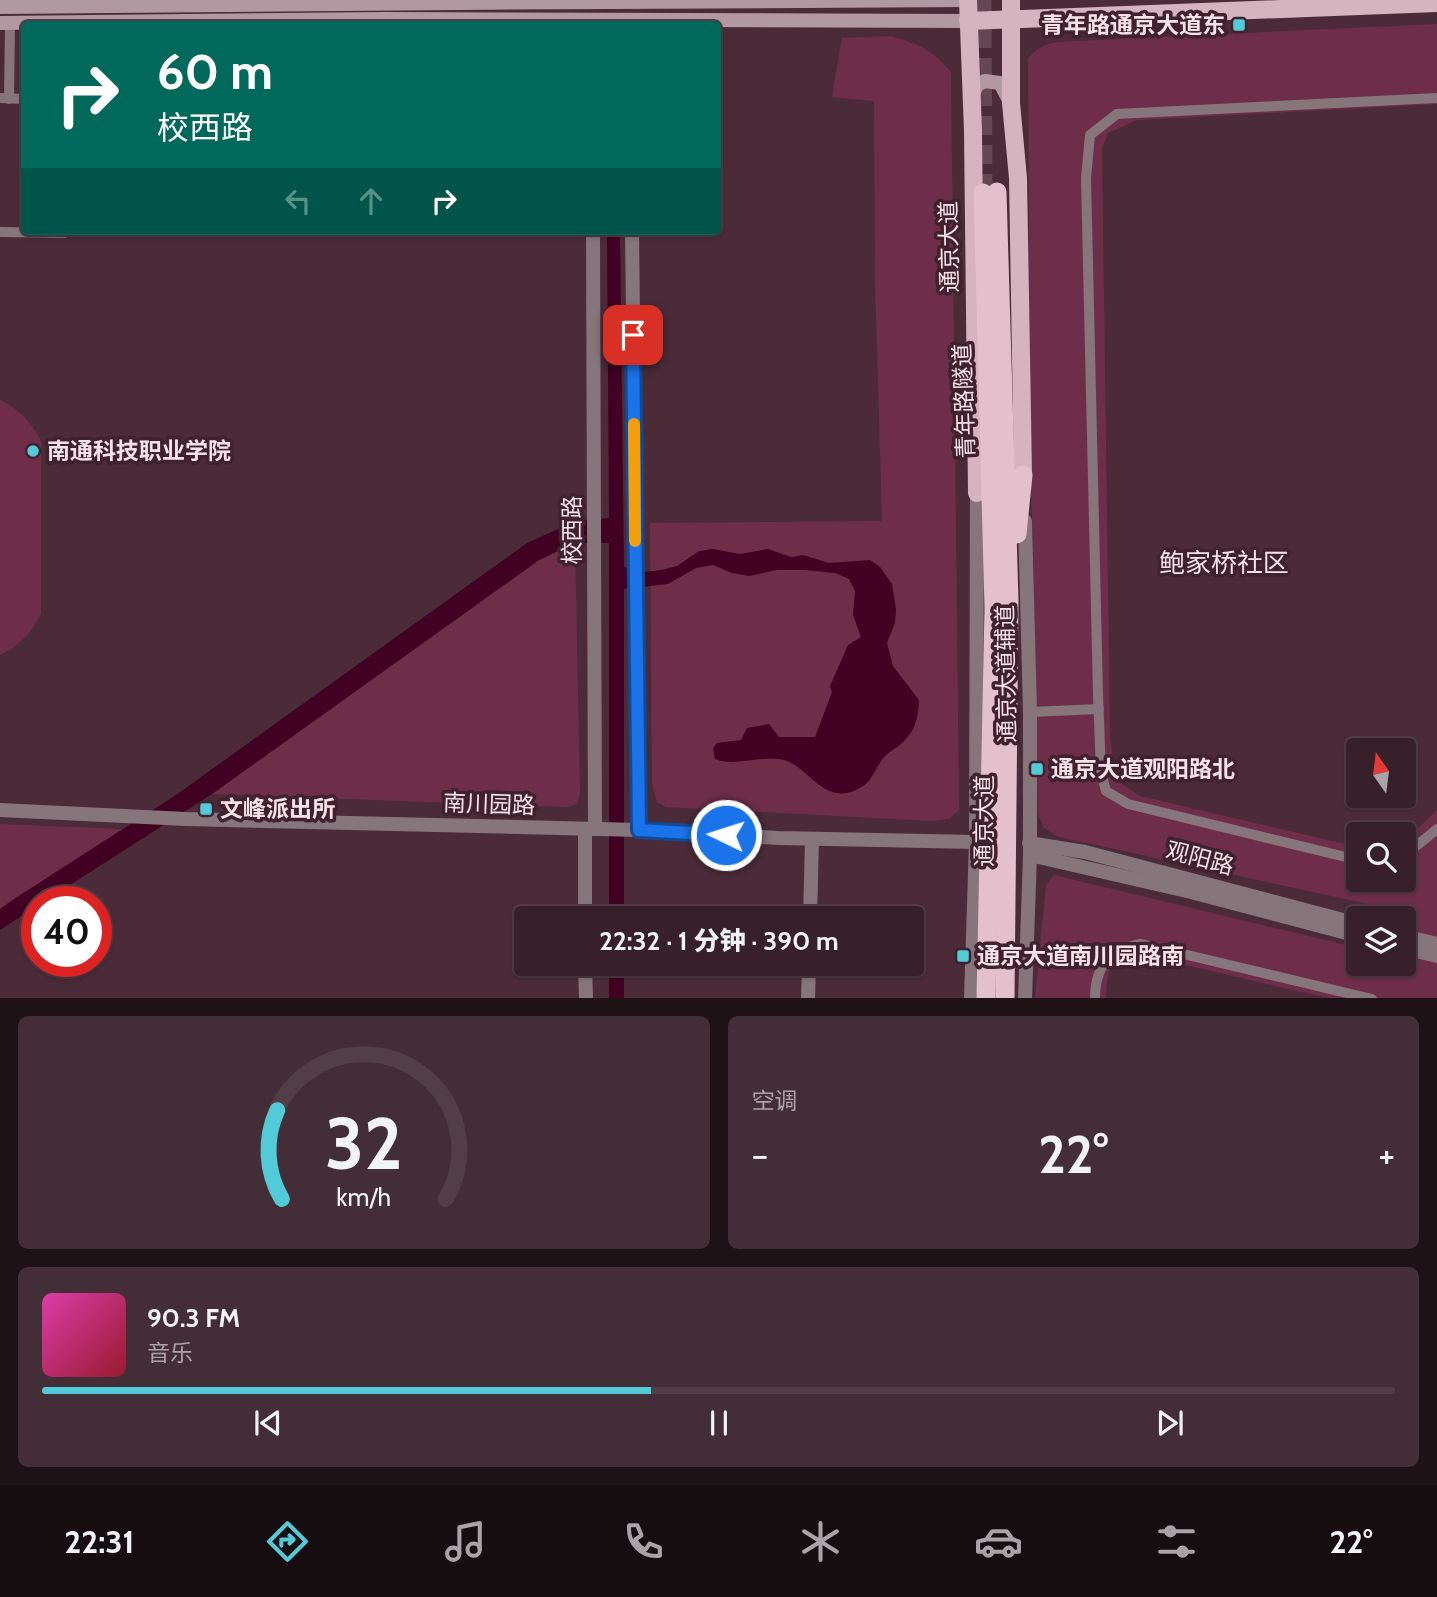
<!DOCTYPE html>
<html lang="zh">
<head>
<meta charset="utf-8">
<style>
	:root { --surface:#38202a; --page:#432d36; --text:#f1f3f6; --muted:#aba3a8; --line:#523e47; --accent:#52cbd8 }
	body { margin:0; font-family:Cabin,"Noto Sans SC",sans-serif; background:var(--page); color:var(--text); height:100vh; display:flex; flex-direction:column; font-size:26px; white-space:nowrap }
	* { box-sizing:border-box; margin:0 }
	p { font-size:23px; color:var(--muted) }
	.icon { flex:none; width:38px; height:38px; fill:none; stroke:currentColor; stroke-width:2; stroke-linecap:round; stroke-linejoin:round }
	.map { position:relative; height:998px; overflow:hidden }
	.drawer { display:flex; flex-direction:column; gap:18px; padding:18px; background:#1f1217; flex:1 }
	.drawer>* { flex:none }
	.top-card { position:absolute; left:21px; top:21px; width:700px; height:214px; border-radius:7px; box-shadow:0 2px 5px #0004,0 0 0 2px var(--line); background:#00695c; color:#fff; overflow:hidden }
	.needle { width:46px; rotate:346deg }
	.controls { position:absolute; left:1346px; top:738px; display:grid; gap:14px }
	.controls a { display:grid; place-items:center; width:70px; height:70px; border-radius:7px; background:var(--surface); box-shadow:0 2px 5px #0004,0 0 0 2px var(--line); font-size:35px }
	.speed { position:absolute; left:21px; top:886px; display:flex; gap:14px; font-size:35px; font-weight:700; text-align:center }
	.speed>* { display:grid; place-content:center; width:91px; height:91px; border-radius:50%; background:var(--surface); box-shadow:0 2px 5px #0004,0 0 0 2px var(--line); line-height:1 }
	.speed .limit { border:10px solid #d22; background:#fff; color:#111 }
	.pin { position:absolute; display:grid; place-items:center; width:60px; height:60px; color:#fff; margin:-30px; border-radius:14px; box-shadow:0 4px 10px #0006 }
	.me { position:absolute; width:77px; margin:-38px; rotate:274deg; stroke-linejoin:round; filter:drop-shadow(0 0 5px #0008) }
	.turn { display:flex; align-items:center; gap:24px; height:147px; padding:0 21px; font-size:32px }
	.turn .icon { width:91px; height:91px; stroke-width:2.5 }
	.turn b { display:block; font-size:49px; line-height:60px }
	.lanes { display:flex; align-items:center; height:66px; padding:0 21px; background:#0003; justify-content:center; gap:35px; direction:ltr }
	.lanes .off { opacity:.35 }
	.big { font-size:52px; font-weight:800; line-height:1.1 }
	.drawer .widget { flex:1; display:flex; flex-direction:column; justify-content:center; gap:10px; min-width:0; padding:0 24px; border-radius:10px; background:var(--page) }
	.drawer .dial { align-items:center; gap:0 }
	.dial svg { height:182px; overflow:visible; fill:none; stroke:var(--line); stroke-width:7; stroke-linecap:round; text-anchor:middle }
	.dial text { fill:var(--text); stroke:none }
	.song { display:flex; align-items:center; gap:21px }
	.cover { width:84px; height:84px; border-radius:10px; background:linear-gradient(135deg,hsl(320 70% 55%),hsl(350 70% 35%)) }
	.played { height:7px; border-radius:4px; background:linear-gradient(90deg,var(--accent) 45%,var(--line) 45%) }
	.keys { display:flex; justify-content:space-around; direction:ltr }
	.heat { display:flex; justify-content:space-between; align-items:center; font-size:38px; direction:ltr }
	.drawer .tiles { flex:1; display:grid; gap:18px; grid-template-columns:1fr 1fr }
	.widget:last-child { grid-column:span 2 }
	.trip { position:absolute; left:514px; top:906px; width:410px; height:70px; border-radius:7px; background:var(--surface); box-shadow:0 2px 5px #0004,0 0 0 2px var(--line); font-weight:800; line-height:70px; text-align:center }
	.tabs { display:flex; height:112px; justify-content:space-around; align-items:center; background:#160d11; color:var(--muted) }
	.tabs .icon { width:49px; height:49px }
	.tabs .selected { color:var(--accent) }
	.tabs b { font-size:32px; color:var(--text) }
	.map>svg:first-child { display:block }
	.green { fill:#6e2e4a }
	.water { fill:#400122 }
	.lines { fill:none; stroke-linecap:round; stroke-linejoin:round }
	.trunk-tunnel { stroke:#654653; stroke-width:19; stroke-dasharray:19 10; stroke-linecap:butt }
	.minor { stroke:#86757b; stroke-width:10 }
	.tertiary { stroke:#86757b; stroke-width:14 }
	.secondary { stroke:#b298a1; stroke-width:14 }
	.primary { stroke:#d5b3bf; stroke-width:18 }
	.trunk { stroke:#e4bfcc; stroke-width:19 }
	.route-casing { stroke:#114b97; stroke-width:18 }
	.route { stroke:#1a73e8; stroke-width:12 }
	.slow { stroke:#f59e0b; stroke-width:12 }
	.poi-dot { fill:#52cbd8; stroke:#40212d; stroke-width:2.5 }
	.labels { text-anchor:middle; stroke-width:7; stroke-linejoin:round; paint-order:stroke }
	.poi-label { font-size:23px; font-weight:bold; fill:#f7e2e9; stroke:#40212d; text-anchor:start }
	.street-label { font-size:23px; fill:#f7e2e9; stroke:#40212d }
	.quarter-label { font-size:26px; fill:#f7e2e9; stroke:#40212d }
</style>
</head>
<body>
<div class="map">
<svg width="1437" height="999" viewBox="0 0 1437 999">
	<rect width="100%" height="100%" fill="#4b2b38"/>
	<g class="green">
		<path d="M1437,24V104L1137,120L1108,133L1102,149L1110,737L1116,780L1140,796L1358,847V880H1404V842L1437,810V998H1328L1137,954C1109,959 1107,971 1106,998H1035L1046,885L1054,875L1358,948V964H1404V919H1378V906L1059,837L1044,828L1038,814L1033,540L1027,391L1029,223L1028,59C1034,49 1044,45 1055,42Z"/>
		<path d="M891,36C918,44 933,50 951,72L959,810L949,819L932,821L666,807L657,802L652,784L650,523L882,521L875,281L874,101L832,97L842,38Z"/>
		<path d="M0,400C21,410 31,422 41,442V613C31,634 20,645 0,655Z"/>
		<polygon points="575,543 580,792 577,804 568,807 212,794 539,560"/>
		<polygon points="0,824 122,829 0,909"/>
	</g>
	<g class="water">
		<path d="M607,231H620L624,567L644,572L661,570L677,566L699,551L713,549L740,554L768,549L791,557L803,555L829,563L870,560L880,567L892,584L896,609L895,623L887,643L893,666L919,700C918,718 916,730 902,743C897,748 890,751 885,756C877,764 873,780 863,786C823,812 809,762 779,759C758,756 734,767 715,759L713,748L717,743L741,740L747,728L769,724L779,737H815L832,692L830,686L848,645L861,637L853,615L855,591L849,579L835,573L805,570H777L749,576L732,573L713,565L696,568L668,584L624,589V919H609V543H575L539,560L212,794L45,901H37V906L0,930V909L14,899L176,795L527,543L576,521L609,518Z"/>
		<rect x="609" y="964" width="15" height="34"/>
	</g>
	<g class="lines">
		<polyline class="trunk-tunnel" points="982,0 983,193"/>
		<g class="minor">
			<polyline points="0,98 24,99"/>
			<polyline points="9,99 10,23"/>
			<polyline points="0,232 65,233 66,231"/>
			<polyline points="1030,712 1099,709"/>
			<polyline points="1404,856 1437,829"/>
			<polyline points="1358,860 1128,804 1106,791 1101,772 1098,695 1086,178 1090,135 1117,114 1437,98"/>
			<path d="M1095,999C1095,965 1110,950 1141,944L1372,999"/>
		</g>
		<g class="tertiary">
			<polyline points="593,231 595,829"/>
			<polyline points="632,231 639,830"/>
			<polyline points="1025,521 1030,712 1030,855 1025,999"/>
			<polyline points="0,810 186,819 639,830 778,838 976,842"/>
			<polyline points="585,829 585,919"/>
			<polyline points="1029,843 1085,852 1358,924"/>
			<polyline points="1030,855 1191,892 1358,936"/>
			<polyline points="810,919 812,839"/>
			<polyline points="1404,936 1437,944"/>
			<polyline points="1404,948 1437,956"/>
			<polyline points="585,964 586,999"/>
			<polyline points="808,999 809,964"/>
			<polyline points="971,999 976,842 977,493"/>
		</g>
		<g class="secondary">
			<path d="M0,7C323,2 645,3 968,0"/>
			<polyline points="0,23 385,19 968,21"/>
			<polyline points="972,96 977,85 985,81 1000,83 1010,102"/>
		</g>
		<g class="primary">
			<polyline points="968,0 973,131 977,493"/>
			<polyline points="1011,0 1011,103 1018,178 1023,475"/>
			<polyline points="968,21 1437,3"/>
		</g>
		<g class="trunk">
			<polyline points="997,192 1009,601 1005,999"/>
			<polyline points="983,193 994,608 986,999"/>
			<polyline points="1017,534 1023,475"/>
		</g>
	</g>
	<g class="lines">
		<g class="route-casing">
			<polyline id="route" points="633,335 639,830 726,835"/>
		</g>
		<use href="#route" class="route"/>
		<polyline class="slow" points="634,424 635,541"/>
	</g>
	<g class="poi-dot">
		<rect x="1232" y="18" width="14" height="14" rx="3.5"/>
		<circle cx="33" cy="451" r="7"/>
		<rect x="1030" y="762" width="14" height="14" rx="3.5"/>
		<rect x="199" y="802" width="14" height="14" rx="3.5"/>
		<rect x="956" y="949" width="14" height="14" rx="3.5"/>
	</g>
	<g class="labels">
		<g class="poi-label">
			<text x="1225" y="33" text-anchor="end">青年路通京大道东</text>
			<text x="47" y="459">南通科技职业学院</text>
			<text x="1051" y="777">通京大道观阳路北</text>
			<text x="220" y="817">文峰派出所</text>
			<text x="977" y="964">通京大道南川园路南</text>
		</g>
		<g class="street-label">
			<text transform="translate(949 247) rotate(-91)" y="8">通京大道</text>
			<text transform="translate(964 401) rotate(-92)" y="8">青年路隧道</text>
			<text transform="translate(572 530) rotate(-90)" y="8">校西路</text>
			<text transform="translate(1006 674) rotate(-91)" y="8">通京大道辅道</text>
			<text transform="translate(489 804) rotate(2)" y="8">南川园路</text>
			<text transform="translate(984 821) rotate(-90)" y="8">通京大道</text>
			<text transform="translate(1200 858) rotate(15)" y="8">观阳路</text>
		</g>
		<g class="quarter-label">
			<text x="1224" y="572">鲍家桥社区</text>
		</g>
	</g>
</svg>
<div class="controls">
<a><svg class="needle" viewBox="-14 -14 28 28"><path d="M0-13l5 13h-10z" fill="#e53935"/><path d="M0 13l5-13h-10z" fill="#aba3a8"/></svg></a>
<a><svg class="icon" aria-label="search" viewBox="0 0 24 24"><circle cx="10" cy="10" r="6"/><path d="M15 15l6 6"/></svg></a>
<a><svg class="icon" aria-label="layers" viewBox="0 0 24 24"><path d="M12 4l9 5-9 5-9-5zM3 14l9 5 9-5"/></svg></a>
</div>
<div class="speed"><div class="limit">40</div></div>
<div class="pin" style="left:633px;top:335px;background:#d93025"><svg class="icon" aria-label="arrive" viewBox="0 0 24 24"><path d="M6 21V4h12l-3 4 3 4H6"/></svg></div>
<svg class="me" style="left:726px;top:835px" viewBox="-20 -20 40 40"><circle r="17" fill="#1a73e8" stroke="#fff" stroke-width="3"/><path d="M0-11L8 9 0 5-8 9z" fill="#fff"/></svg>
<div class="trip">22:32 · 1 分钟 · 390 m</div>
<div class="top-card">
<div class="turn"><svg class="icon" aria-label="right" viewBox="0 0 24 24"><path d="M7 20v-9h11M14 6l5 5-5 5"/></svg><div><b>60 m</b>校西路</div></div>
<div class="lanes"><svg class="icon off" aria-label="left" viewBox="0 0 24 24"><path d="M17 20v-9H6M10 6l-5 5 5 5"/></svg><svg class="icon off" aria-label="ahead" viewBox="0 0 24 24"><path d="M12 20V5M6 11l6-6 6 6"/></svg><svg class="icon" aria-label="right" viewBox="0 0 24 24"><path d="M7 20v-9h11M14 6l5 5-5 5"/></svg></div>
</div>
</div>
<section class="drawer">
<div class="tiles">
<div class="widget dial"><svg viewBox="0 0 100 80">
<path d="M14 69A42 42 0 1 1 86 69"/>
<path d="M14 69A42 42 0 0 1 12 30" stroke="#52cbd8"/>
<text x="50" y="56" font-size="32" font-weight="700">32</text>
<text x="50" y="72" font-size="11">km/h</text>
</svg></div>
<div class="widget"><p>空调</p>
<div class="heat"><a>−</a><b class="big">22°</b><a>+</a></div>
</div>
<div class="widget">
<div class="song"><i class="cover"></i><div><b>90.3 FM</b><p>音乐</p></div></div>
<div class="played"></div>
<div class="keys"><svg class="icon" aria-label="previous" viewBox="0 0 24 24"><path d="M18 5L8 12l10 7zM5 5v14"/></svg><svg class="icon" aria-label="pause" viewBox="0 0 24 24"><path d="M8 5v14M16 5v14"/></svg><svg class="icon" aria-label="next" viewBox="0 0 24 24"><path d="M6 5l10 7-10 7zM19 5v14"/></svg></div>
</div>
</div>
</section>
<nav class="tabs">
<b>22:31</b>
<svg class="icon selected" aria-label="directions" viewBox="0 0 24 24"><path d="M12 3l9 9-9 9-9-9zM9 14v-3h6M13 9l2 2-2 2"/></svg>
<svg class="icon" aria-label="music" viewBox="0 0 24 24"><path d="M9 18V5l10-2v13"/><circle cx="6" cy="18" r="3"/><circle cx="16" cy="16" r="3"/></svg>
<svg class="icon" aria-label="phone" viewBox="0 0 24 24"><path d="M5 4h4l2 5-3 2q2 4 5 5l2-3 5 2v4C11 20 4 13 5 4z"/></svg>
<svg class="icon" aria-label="climate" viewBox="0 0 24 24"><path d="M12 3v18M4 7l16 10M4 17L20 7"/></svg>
<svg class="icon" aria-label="car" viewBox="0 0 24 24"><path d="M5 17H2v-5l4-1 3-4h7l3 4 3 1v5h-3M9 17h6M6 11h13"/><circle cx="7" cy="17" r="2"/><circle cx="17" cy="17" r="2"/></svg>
<svg class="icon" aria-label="filters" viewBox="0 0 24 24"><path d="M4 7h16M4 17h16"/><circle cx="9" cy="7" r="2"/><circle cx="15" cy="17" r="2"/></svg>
<b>22°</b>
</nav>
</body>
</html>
